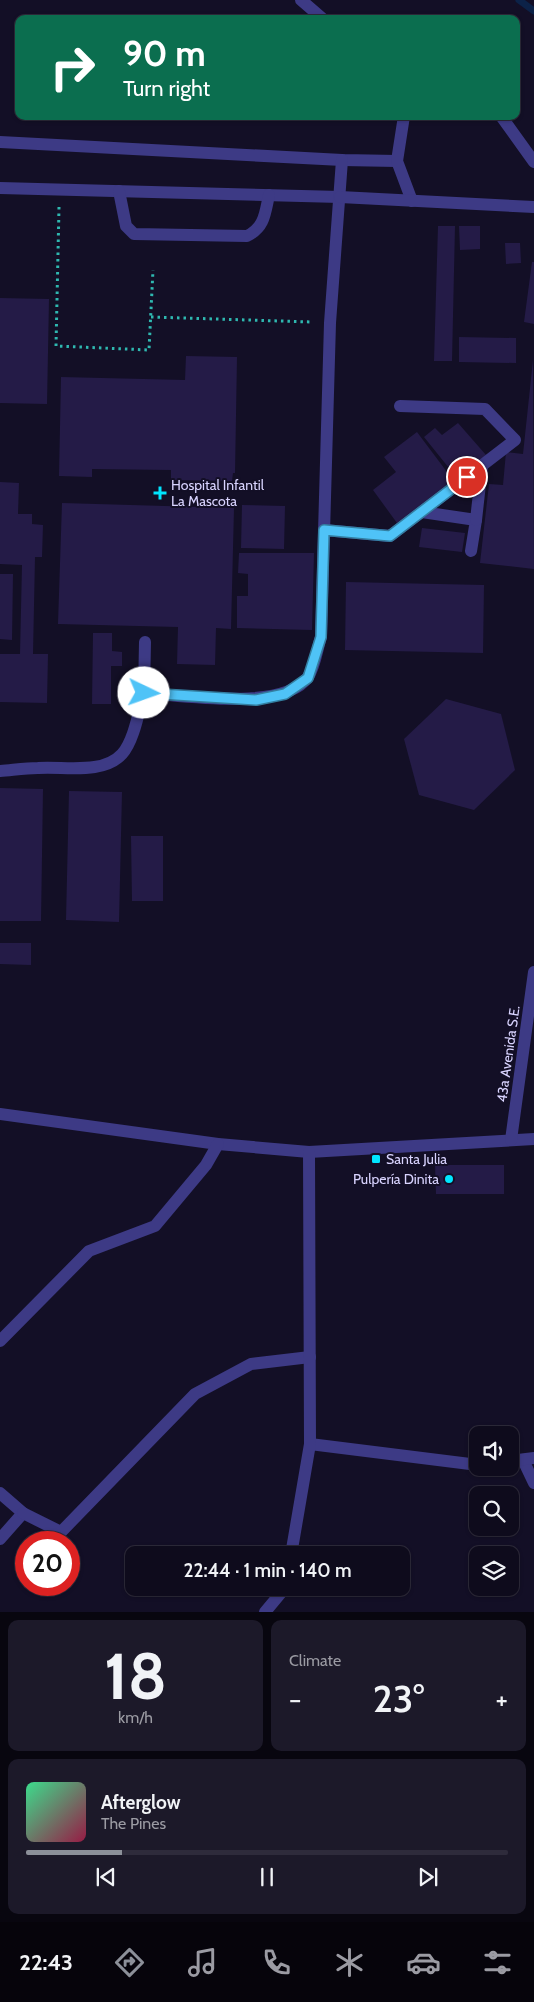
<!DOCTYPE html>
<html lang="en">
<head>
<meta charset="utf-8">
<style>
	:root { --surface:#0e0b1c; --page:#1c1929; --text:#f1f3f6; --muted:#9b9ba3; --line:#2e2b3b; --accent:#8c9099 }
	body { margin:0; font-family:Cabin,sans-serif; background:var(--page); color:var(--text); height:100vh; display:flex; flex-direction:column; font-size:19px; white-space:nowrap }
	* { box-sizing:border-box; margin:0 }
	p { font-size:16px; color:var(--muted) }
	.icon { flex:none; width:28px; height:28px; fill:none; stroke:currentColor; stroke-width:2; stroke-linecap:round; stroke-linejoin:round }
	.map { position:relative; height:1612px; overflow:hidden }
	.side { display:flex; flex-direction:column; gap:8px; padding:8px; background:#08060f; flex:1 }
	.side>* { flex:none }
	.guide { position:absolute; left:15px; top:15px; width:505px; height:105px; border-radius:10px; box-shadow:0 1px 4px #0004,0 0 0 1px var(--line); background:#0b6e4f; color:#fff; overflow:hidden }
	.controls { position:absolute; left:469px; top:1426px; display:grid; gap:10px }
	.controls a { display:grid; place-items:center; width:50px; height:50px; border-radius:10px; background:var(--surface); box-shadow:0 1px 4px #0004,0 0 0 1px var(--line); font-size:25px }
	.speed { position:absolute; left:15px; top:1531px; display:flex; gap:10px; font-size:25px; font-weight:700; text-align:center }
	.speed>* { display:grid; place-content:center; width:65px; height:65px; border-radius:50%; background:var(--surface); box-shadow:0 1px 4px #0004,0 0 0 1px var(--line); line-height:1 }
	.speed .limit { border:8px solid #d22; background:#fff; color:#111 }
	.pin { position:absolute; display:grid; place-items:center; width:42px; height:42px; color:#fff; margin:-21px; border:2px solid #fff; border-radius:50%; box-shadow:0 1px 5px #0007 }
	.me { position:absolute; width:55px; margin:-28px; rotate:93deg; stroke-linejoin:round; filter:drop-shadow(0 0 4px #0008) }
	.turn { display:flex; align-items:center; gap:18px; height:105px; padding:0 25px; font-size:22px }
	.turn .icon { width:65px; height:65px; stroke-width:2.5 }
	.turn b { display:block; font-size:35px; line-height:42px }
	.big { font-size:38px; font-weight:600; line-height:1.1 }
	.side .widget { flex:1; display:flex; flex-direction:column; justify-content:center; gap:8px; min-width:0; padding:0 18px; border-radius:10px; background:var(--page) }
	.side .dial { align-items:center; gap:0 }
	.dial b { font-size:65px; line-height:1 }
	.song { display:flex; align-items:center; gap:15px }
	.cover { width:60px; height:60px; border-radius:8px; background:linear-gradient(135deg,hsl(150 70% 55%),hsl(340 70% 35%)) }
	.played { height:5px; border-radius:2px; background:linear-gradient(90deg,var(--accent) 20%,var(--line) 20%) }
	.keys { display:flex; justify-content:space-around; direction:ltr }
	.heat { display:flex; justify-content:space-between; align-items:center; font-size:28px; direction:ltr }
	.side .tiles { flex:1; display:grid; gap:8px; grid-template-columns:1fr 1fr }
	.widget:last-child { grid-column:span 2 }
	.trip { position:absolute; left:125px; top:1546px; width:285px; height:50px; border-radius:10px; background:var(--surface); box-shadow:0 1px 4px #0004,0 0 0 1px var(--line); font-weight:600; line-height:50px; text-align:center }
	.dock { display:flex; height:80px; justify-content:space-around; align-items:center; background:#06040b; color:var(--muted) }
	.dock .icon { width:35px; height:35px }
	.dock .selected { color:var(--accent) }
	.dock b { font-size:22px; color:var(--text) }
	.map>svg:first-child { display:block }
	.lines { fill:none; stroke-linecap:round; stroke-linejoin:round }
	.stream { stroke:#0c2248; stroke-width:7 }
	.building { fill:#241b47 }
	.path { stroke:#2fb8b0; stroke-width:3; stroke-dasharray:2.5 4; stroke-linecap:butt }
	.service { stroke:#3d3a85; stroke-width:12 }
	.minor { stroke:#3d3a85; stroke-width:12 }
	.route-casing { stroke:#337fa1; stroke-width:12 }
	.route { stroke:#4fc3f7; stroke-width:9 }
	.poi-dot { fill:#00e5ff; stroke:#130f26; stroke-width:2 }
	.labels { text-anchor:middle; stroke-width:4; stroke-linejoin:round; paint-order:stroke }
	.poi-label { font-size:14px; fill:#d9d4ff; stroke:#130f26; text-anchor:start }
	.street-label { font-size:14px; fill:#d9d4ff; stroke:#130f26 }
</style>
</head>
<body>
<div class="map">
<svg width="534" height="1612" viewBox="0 0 534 1612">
	<rect width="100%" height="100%" fill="#130f26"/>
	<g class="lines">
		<polyline class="stream" points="519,0 534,11"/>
	</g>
	<g class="building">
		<polygon points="438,226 455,226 452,361 434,361"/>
		<polygon points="459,226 480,226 480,249 460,250"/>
		<polygon points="505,243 520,243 521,263 506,264"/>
		<polygon points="532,262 534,262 534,324 524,322"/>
		<polygon points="0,298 49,299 47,404 0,403"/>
		<polygon points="459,337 516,338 516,363 459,362"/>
		<polygon points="186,356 237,357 235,473 233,473 232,481 171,480 171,470 92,469 92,477 59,476 61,377 185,380"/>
		<polygon points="533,360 534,569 480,563 489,484 503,485 506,452 523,454"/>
		<polygon points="458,423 486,455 457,478 424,437 435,428 442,435"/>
		<polygon points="417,432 453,480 397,523 373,490 396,472 384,457"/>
		<polygon points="0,482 19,483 18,514 32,514 32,524 43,525 42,557 35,557 33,654 48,654 47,703 0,702 0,654 20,654 22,565 0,564"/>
		<polygon points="62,503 234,508 231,629 216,628 215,665 177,664 178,627 58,624"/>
		<polygon points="242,505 285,506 284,549 241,548"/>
		<polygon points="422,528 465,533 462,552 419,547"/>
		<polygon points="239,553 314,553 312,630 237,628 237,596 248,596 248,574 238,573"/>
		<polygon points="0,574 13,574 12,640 0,639"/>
		<polygon points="346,582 484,585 483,653 345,650"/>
		<polygon points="93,633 112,633 112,651 122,652 122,666 111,666 111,704 92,704"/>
		<polygon points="446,699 501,714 515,770 474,810 419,795 404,739"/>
		<polygon points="0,788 43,789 41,921 0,921"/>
		<polygon points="69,791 122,792 119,922 66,920"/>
		<polygon points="131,836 163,836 163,901 132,901"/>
		<polygon points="0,943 31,943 31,965 0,964"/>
		<polygon points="435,1165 504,1165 504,1194 436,1194"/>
	</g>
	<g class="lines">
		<g class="path">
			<polyline points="59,207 56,346 149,350 153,270"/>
			<polyline points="151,317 312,322"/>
		</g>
		<g class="service">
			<polyline points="0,142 342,160 397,161"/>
			<polyline points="0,188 340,197"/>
			<path d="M119,191L126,226L134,234L247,236C265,227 265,213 269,195"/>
			<polyline points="422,512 476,520 471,551"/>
			<polyline points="476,520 482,466"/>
			<polyline points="324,530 390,536 515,440 485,409 400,406"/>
			<path d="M145,642L144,693C182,695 284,712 308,677C315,667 317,649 321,637L330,323L342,160"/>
			<path d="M0,771C13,770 25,768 38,768C64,766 103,775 122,754C134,741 139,710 144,693"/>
			<polyline points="523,1460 534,1483"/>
		</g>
		<g class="minor">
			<polyline points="301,0 323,19"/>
			<polyline points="404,116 397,161 412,201"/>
			<polyline points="501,116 534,162"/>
			<polyline points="340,197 534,207"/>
			<polyline points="0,1114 218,1144 309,1152 534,1139"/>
			<polyline points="511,1140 534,972"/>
			<polyline points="0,1341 89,1251 155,1226 206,1165 218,1144"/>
			<polyline points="310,1444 478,1465"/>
			<polyline points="510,1461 534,1458"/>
			<polyline points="0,1493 23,1513 0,1539"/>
			<polyline points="23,1513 61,1532 195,1394 251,1364 310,1357"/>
			<polyline points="291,1555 310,1444 309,1152"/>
			<polyline points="265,1612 285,1588"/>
		</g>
	</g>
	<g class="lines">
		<g class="route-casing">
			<polyline id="route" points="144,693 256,700 285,694 308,678 321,637 324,530 390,536 467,477"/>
		</g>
		<use href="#route" class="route"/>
	</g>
	<g class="poi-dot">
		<path d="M157.5 485.5h5v5h5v5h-5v5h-5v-5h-5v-5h5z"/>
		<rect x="371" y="1154" width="10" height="10" rx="2.5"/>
		<circle cx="449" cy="1179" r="5"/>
	</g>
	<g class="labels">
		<g class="poi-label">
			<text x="171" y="490">Hospital Infantil<tspan x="171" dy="16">La Mascota</tspan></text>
			<text x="386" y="1164">Santa Julia</text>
			<text x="439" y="1184" text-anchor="end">Pulpería Dinita</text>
		</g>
		<g class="street-label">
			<text transform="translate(508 1054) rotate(-82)" y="5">43a Avenida S.E.</text>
		</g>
	</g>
</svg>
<div class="controls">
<a><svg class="icon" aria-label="sound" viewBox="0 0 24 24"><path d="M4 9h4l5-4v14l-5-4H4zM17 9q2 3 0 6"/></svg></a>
<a><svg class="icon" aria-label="search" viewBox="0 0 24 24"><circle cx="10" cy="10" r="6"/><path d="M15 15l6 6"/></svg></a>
<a><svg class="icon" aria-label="layers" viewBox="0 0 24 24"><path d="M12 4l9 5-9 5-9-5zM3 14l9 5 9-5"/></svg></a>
</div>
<div class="speed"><div class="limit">20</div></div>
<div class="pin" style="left:467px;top:477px;background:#d93025"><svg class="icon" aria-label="arrive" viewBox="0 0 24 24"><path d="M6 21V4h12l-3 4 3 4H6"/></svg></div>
<svg class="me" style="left:144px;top:693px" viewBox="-20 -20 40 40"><circle r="19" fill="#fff"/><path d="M0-13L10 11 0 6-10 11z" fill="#4fc3f7"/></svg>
<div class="trip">22:44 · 1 min · 140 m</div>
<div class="guide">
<div class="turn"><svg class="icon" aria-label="right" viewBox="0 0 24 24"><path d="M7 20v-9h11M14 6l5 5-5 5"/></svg><div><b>90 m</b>Turn right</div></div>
</div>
</div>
<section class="side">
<div class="tiles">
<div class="widget dial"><b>18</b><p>km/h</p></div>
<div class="widget"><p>Climate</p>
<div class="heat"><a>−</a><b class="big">23°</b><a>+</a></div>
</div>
<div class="widget">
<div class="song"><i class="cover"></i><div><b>Afterglow</b><p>The Pines</p></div></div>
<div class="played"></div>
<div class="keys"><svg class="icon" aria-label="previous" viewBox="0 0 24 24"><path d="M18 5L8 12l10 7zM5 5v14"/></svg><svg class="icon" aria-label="pause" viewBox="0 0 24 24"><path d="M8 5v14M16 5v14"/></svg><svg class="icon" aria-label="next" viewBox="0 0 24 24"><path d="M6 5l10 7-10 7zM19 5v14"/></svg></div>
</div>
</div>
</section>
<nav class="dock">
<b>22:43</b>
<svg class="icon selected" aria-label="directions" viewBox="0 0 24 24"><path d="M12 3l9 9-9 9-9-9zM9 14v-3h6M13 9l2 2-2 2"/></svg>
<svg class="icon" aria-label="music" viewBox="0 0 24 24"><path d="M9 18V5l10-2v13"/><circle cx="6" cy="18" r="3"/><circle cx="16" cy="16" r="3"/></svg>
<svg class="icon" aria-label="phone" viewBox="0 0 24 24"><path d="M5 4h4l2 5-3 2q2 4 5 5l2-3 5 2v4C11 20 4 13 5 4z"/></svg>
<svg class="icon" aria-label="climate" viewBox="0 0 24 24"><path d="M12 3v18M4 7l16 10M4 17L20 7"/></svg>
<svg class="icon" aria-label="car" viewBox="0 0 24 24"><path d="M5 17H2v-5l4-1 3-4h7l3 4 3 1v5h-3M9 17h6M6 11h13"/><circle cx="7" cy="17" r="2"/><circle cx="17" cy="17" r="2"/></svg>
<svg class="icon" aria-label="filters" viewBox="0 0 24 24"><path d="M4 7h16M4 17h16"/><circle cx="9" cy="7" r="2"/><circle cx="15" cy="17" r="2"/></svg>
</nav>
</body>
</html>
